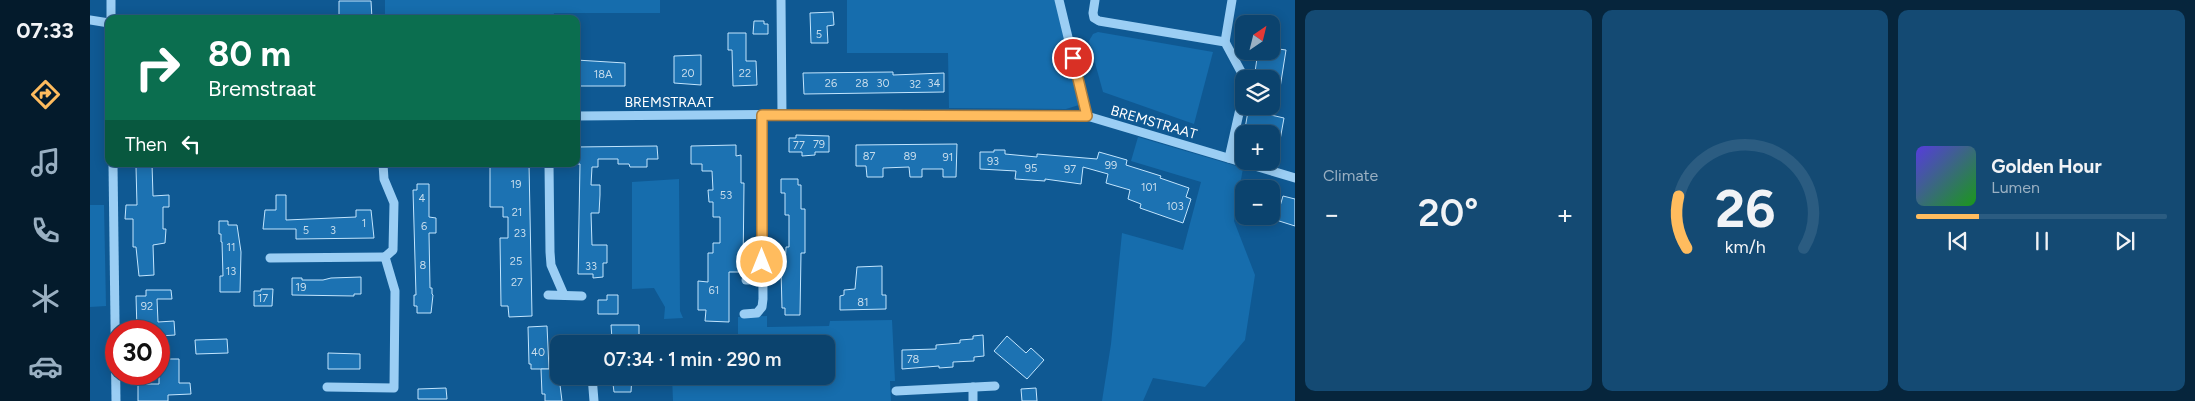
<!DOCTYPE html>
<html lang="en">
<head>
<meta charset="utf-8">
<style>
	:root { --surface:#0b436e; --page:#144a73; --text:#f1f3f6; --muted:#9ab0c2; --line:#2b5c81; --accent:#ffbc5e }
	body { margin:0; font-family:Figtree,sans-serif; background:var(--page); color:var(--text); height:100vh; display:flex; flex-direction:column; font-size:19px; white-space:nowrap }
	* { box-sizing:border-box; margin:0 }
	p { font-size:16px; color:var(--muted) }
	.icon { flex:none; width:28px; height:28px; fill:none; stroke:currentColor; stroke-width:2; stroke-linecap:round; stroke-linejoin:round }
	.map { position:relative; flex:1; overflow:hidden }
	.sheet { display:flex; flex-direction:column; gap:10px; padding:10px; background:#06253c; width:900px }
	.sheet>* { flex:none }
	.hud { position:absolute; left:15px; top:15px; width:475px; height:152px; border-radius:10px; box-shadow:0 2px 12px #0003,0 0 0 1px var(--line); background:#0b6e4f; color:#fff; overflow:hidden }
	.needle { width:32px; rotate:35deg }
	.tools { position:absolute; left:1145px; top:15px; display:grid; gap:10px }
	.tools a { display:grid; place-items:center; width:45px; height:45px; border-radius:10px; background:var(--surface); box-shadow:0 2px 12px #0003,0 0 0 1px var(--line); font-size:25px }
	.speed { position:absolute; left:15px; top:320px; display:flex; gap:10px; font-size:25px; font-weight:700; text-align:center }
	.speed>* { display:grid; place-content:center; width:65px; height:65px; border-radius:50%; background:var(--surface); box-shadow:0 2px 12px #0003,0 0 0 1px var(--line); line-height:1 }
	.speed .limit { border:8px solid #d22; background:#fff; color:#111 }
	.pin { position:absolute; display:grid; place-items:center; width:42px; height:42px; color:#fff; margin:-21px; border:2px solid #fff; border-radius:50%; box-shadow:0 1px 5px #0007 }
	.me { position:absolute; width:55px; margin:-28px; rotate:0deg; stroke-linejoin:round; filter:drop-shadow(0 0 4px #0008) }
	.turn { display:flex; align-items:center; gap:18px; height:105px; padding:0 20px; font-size:22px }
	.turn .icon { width:65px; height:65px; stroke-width:2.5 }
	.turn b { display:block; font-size:35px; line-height:42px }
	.then { display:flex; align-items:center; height:48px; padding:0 20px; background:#0003; gap:10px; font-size:19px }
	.big { font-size:38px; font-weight:600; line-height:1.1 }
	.sheet .widget { flex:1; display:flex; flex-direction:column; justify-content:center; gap:8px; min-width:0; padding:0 18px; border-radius:10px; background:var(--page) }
	.sheet .dial { align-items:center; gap:0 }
	.dial svg { height:130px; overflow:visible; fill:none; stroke:var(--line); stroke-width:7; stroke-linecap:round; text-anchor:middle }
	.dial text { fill:var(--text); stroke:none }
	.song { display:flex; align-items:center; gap:15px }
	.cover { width:60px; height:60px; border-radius:8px; background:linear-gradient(135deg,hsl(250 70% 55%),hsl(120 70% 35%)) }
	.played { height:5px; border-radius:2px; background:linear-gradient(90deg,var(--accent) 25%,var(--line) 25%) }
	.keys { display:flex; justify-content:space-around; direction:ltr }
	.heat { display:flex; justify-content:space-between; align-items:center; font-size:28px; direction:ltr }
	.sheet .tiles { flex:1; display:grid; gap:10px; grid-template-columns:repeat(3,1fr) }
	.trip { position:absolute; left:460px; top:335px; width:285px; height:50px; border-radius:10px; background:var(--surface); box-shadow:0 2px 12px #0003,0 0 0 1px var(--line); font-weight:600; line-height:50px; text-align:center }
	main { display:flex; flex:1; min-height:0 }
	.tabs { display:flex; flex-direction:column; width:90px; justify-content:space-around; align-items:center; background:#041b2c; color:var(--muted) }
	.tabs .icon { width:35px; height:35px }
	.tabs .selected { color:var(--accent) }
	.tabs b { font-size:22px; color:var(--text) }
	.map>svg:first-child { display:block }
	.green { fill:#166dad }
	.building { fill:#1c72b2; stroke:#c2e5fe }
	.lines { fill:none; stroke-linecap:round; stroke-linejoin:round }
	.minor { stroke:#9bcef4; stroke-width:9 }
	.route-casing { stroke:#a67a3d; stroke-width:12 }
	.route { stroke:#ffbc5e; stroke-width:9 }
	.labels { text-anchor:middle; stroke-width:5; stroke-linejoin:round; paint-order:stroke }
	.number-label { font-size:11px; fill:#c6dcec }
	.street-label { font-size:14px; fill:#fff; stroke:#0f5993 }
</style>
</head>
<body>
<main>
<nav class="tabs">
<b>07:33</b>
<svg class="icon selected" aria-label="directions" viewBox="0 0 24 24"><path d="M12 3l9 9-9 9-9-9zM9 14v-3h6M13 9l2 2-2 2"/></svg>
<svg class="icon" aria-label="music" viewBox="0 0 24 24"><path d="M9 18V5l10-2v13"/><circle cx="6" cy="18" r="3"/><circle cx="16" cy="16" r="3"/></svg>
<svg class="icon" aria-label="phone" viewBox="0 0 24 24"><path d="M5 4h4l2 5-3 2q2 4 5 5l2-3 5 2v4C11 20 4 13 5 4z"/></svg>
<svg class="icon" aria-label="climate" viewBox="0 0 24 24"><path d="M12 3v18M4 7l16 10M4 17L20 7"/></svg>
<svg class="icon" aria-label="car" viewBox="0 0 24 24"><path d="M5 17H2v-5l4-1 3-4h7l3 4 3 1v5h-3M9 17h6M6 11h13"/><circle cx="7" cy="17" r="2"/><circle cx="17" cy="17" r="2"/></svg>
</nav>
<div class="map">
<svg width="1205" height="401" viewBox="0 0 1205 401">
	<rect width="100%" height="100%" fill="#0f5993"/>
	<g class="green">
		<polygon points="295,0 570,0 570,13 464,13 463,19 323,19 295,14"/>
		<polygon points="757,0 965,0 989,105 976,109 859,108 858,53 757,53"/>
		<polygon points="1008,32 1123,52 1104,124 1013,92 999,41 1003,34"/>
		<polygon points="1048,137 1153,168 1144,221 1165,275 1155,340 1115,387 1063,378 1053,401 1012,401 1021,344 1032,233 1093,250 1111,182 1041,161"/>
		<polygon points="589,179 590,311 593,318 574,319 575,307 564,288 542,289 542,182"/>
		<polygon points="0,205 14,205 16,306 0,307"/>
		<polygon points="677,316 677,327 739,326 740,321 802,320 805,381 800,381 801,401 583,401 582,376 736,376 736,344 582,344 581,337 648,334 648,317"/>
	</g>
	<g class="building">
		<polygon points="249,1 281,1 282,19 249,19"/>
		<polygon points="743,12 744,25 737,26 738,43 721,43 720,13"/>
		<polygon points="664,21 674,21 674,24 678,24 678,34 663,34"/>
		<polygon points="638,33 656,33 656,61 666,61 667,85 643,86 642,50 638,50"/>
		<polygon points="1181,48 1196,50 1187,107 1183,106 1181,115 1194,118 1190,140 1181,138 1181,134 1154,134 1159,106 1181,106 1181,79 1164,79 1168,51 1181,51"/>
		<polygon points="611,55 611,85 584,83 584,56"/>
		<polygon points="486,60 535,63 535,86 486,86"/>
		<polygon points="803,72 803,75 854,73 854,92 714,94 713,73"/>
		<polygon points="706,135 739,136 739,152 725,152 725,155 712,156 712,152 699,152 699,138 706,138"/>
		<polygon points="867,144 866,177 853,177 853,169 832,169 832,177 820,177 819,167 793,168 793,177 777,177 776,166 766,166 766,145"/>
		<polygon points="646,145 646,156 651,155 651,183 654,183 653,272 639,272 639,322 615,321 616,310 608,310 608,281 618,282 618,253 623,253 623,243 630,243 630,217 623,217 623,202 619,202 618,190 623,190 622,171 612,171 612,164 601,164 601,146"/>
		<polygon points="567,146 568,159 557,159 557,167 540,167 539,164 528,164 528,159 508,159 508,167 502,167 501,185 510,185 510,195 509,213 501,213 502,245 517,245 517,263 513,263 513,277 503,278 503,274 488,274 490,164 486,164 486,147"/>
		<polygon points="904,150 915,150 915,154 947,157 947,154 1007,159 1009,152 1037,160 1036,165 1071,176 1070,178 1099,188 1096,197 1101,199 1093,223 1050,208 1051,204 1038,199 1040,190 1016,183 1018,174 993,167 991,184 955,179 955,181 925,179 926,171 890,169 890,152 904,152"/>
		<polygon points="49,164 62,164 63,196 79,195 79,207 73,207 73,229 76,229 75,243 63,245 64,275 49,276 46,247 43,247 43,219 35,219 36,205 47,205 46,167"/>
		<polygon points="400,164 439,164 442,316 419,317 418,306 411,306 410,238 418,238 418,217 413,217 413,207 400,207"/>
		<polygon points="691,179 708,179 708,185 711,185 711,209 715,209 715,253 711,253 710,315 695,315 695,308 692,308 691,269 695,269 696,247 699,247 699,215 695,215 695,193 691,193"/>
		<polygon points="327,184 339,184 339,217 346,218 346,233 339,233 340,288 342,288 342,294 343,295 341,313 327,313 327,306 324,306 324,295 326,295 323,190 327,190"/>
		<polygon points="186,195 196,195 196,220 266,217 266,210 281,210 284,238 206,239 206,229 173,229 175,210 186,210"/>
		<polygon points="1193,196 1205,199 1205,226 1186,220"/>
		<polygon points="129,221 138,221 138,225 147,225 151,252 150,292 130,292 130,276 133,276 132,242 131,242 131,234 129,234"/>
		<polygon points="792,266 792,295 796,295 796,309 750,310 750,296 754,295 754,290 765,289 767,267"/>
		<polygon points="271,277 271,294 264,294 264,296 202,295 202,278 212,278 212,280 233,280 241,278"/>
		<polygon points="171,289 183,289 182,306 164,306 164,291 171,291"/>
		<polygon points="56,290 81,290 82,299 67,299 68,322 84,321 85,335 69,336 69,331 47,331 46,296 56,296"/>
		<polygon points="517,295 528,295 528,314 508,314 508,300 517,300"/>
		<polygon points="521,325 549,325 549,335 547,335 547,339 543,339 543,344 532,344 532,339 522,339"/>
		<polygon points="457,326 459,369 441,369 441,364 439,364 438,327"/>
		<polygon points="893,335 894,356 884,357 884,361 863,362 863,367 849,368 849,366 812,369 812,350 846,349 846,345 870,343 870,340 883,339 883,336"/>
		<polygon points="917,336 936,353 941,348 954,360 937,379 904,351"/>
		<polygon points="137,339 138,353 106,354 105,340"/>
		<polygon points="238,353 270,354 270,369 238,369"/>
		<polygon points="69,359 89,359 89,383 100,383 101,394 78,395 78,401 48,401 48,384 69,384"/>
		<polygon points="451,369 468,369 472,401 455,401 455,394 452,394"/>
		<polygon points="522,376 542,376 541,392 524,392"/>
		<polygon points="356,388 357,399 328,399 328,389"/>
		<polygon points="946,388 947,401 932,401 931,389"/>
	</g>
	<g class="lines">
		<g class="minor">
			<polyline points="691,0 692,115"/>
			<polyline points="969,0 997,116"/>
			<polyline points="1005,0 1003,13 1004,18 1009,21 1135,42 1155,79"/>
			<polyline points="21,19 21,0"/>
			<polyline points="0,20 19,23"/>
			<polyline points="1135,42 1142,0"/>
			<polyline points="486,116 758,114 997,116 1205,178"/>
			<polyline points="1139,158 1154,91"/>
			<polyline points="23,164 26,401"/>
			<polyline points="459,164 460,252 461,265 474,295"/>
			<polyline points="180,258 295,257"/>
			<polyline points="656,280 673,280"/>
			<polyline points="458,295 492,296"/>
			<polyline points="654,314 667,313 672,307 673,299 672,115"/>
			<polyline points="502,376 504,401"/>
			<polyline points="237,387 304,388 305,291 295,257 303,250 304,203 294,179 293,164"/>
			<polyline points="883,387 883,401"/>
			<polyline points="806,391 905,386"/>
		</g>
	</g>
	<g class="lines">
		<g class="route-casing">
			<polyline id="route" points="672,262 672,115 997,116 983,58"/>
		</g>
		<use href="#route" class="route"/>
	</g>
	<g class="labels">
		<g class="number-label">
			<text x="729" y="38">5</text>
			<text x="598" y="77">20</text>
			<text x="655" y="77">22</text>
			<text x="513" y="78">18A</text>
			<text x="741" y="87">26</text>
			<text x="772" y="87">28</text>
			<text x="793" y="87">30</text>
			<text x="844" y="87">34</text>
			<text x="825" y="88">32</text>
			<text x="729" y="148">79</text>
			<text x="709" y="149">77</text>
			<text x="779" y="160">87</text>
			<text x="820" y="160">89</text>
			<text x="858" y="161">91</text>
			<text x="903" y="165">93</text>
			<text x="1021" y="169">99</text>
			<text x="941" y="172">95</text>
			<text x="980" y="173">97</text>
			<text x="426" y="188">19</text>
			<text x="1059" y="191">101</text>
			<text x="636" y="199">53</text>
			<text x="332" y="202">4</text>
			<text x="1085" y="210">103</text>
			<text x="427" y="216">21</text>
			<text x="274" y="227">1</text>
			<text x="334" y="230">6</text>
			<text x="216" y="234">5</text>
			<text x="243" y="234">3</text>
			<text x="430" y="237">23</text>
			<text x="141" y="251">11</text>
			<text x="426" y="265">25</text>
			<text x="333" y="269">8</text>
			<text x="501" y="270">33</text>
			<text x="141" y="275">13</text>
			<text x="427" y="286">27</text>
			<text x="211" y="291">19</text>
			<text x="624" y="294">61</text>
			<text x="173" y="302">17</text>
			<text x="773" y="306">81</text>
			<text x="57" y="310">92</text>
			<text x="448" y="356">40</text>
			<text x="823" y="363">78</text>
		</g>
		<g class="street-label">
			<text x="579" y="107">BREMSTRAAT</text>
			<text transform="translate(1064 122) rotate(16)" y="5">BREMSTRAAT</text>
		</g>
	</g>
</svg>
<div class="tools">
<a><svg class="needle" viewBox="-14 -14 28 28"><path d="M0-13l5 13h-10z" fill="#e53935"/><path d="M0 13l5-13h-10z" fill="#9ab0c2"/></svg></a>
<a><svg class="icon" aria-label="layers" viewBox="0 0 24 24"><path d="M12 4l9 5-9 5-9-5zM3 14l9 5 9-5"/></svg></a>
<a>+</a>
<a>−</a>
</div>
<div class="speed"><div class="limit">30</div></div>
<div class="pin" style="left:983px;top:58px;background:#d93025"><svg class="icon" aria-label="arrive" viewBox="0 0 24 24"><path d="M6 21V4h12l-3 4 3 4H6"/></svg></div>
<svg class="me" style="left:672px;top:262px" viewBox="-20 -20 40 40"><circle r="17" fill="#ffbc5e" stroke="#fff" stroke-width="3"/><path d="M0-11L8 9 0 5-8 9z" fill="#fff"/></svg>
<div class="trip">07:34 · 1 min · 290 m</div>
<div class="hud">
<div class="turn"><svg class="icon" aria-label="right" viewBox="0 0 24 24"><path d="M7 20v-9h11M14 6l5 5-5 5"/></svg><div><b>80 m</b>Bremstraat</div></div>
<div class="then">Then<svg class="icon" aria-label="left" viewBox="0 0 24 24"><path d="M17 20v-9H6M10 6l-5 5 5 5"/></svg></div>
</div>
</div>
<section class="sheet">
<div class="tiles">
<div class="widget"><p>Climate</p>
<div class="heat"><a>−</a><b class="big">20°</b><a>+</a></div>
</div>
<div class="widget dial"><svg viewBox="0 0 100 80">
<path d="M14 69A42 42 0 1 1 86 69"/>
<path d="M14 69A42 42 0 0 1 9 37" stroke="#ffbc5e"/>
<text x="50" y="56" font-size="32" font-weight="700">26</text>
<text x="50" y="72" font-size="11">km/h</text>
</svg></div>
<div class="widget">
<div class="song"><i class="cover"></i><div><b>Golden Hour</b><p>Lumen</p></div></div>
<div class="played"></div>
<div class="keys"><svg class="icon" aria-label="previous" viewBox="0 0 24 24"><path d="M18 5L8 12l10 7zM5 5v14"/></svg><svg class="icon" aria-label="pause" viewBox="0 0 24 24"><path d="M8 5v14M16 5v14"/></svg><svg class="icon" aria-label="next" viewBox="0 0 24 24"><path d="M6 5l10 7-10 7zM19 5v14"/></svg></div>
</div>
</div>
</section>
</main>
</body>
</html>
